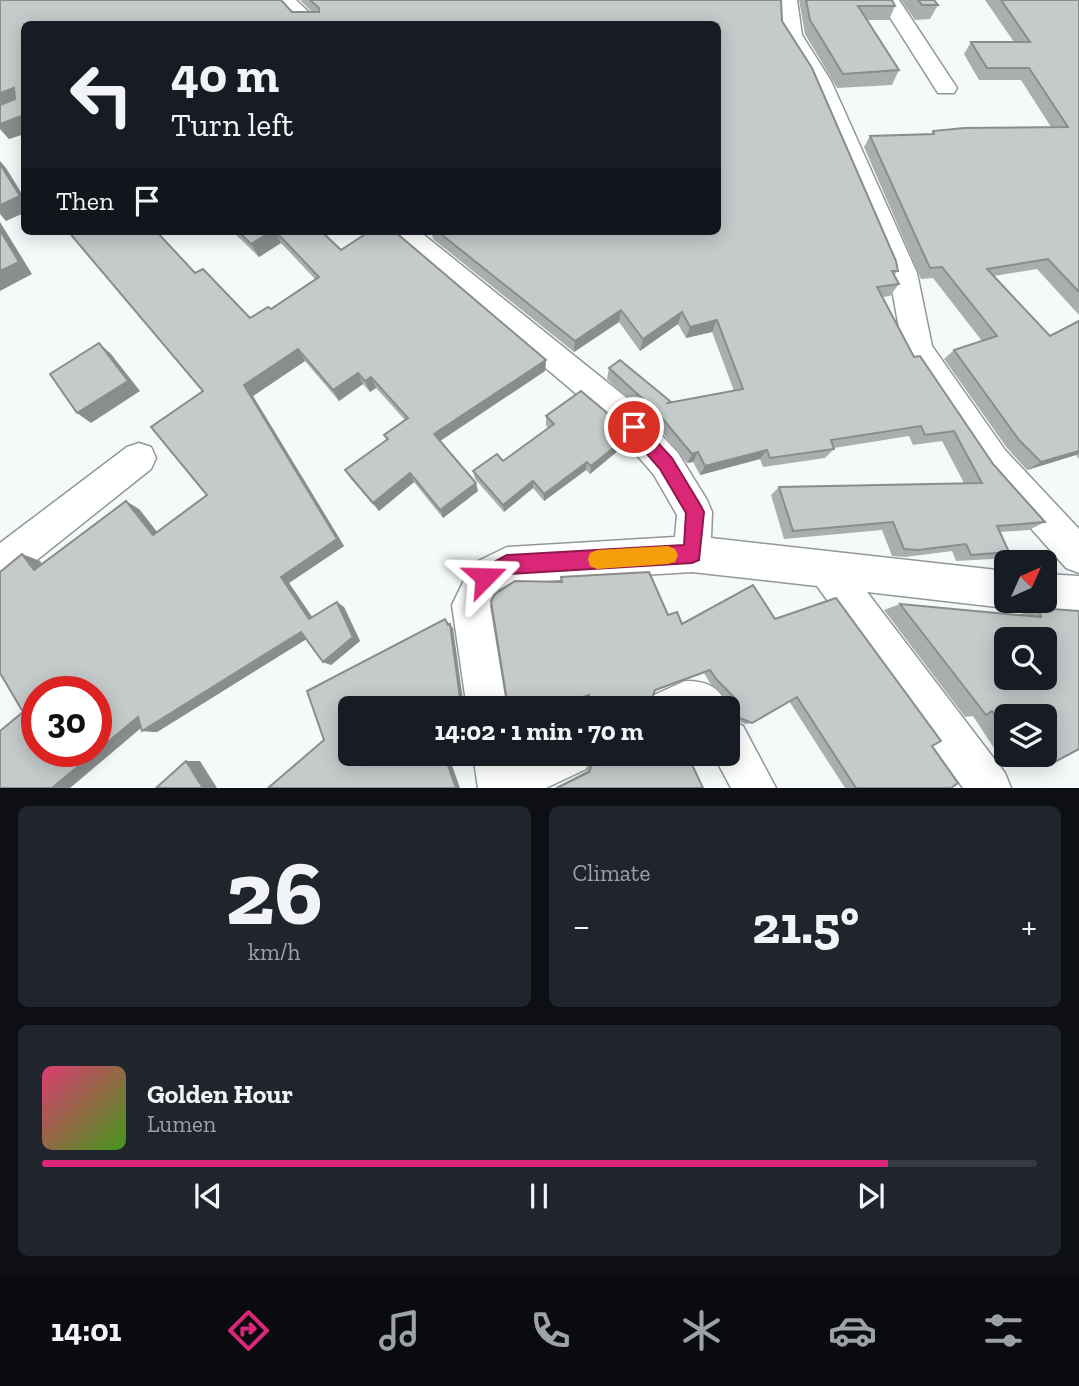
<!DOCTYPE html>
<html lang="en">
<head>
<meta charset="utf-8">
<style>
	:root { --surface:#171b24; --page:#20242c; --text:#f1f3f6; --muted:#9ea1a6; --line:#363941; --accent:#db2777 }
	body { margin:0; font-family:"Zilla Slab",serif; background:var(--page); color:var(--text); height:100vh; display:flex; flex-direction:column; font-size:26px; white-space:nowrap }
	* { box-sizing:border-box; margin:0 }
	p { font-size:23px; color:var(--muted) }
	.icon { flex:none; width:38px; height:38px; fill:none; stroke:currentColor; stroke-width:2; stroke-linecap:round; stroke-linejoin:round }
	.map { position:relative; height:788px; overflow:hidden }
	.sheet { display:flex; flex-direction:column; gap:18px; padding:18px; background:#0d0f14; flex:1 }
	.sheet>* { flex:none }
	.guide { position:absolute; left:21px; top:21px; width:700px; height:214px; border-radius:10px; box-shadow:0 4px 18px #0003; background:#171b24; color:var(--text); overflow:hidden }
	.needle { width:46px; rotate:45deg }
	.tools { position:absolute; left:994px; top:550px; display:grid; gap:14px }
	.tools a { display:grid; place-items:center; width:63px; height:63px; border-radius:10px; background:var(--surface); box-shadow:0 4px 18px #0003; font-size:35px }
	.speed { position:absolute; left:21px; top:676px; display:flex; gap:14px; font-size:35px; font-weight:700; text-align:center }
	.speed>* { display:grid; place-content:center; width:91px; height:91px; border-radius:50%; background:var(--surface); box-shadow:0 4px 18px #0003; line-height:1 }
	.speed .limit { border:10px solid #d22; background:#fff; color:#111 }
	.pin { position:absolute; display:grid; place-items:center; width:60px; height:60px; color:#fff; margin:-30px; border:4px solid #fff; border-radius:50%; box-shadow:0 2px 7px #0007 }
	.me { position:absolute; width:77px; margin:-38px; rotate:68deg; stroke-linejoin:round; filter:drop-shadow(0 0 5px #0008) }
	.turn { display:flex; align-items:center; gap:24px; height:147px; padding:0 35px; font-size:32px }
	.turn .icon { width:91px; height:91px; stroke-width:2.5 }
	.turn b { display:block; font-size:49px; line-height:60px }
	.then { display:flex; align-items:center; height:66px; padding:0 35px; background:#0003; gap:14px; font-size:26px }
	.big { font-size:52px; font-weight:800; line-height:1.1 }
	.sheet .card { flex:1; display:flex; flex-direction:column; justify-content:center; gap:10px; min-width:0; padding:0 24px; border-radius:10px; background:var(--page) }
	.sheet .dial { align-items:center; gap:0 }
	.dial b { font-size:91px; line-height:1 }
	.song { display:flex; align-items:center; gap:21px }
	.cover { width:84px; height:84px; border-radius:10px; background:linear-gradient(135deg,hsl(340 70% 55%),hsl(100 70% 35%)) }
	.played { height:7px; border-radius:4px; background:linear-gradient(90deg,var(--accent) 85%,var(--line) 85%) }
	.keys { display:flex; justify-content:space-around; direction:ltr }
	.heat { display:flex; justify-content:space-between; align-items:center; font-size:38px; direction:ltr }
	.sheet .tiles { flex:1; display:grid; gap:18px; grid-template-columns:1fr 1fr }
	.card:last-child { grid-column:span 2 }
	.trip { position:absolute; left:338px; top:696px; width:402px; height:70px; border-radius:10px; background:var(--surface); box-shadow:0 4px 18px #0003; font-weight:800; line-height:70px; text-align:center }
	.menu { display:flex; height:112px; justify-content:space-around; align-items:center; background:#090b0e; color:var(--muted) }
	.menu .icon { width:49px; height:49px }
	.menu .selected { color:var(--accent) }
	.menu b { font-size:32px; color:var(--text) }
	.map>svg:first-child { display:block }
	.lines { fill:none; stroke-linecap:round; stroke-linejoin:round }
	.street-casing { stroke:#929797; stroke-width:3 }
	.street { fill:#fff; fill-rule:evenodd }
	.wall { fill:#a9aeaf }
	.shaded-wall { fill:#8a8d8e }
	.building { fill:#c5cacb; stroke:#8a8d8e; stroke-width:2; fill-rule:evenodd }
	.route { fill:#db2777; stroke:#8e194d; stroke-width:2 }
	.slow { fill:#f59e0b }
</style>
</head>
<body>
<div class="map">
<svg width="1079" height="788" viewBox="0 0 1079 788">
	<rect width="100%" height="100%" fill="#f4fafa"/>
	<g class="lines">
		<g class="street-casing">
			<g id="street">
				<polygon points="274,0 296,0 321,24 299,24"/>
				<polygon points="777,0 797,0 802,35 831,81 917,273 932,346 1005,450 1079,529 1079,573 1066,568 981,472 907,359 903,350 889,273 809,81 780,35"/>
				<polygon points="879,0 899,0 957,88 954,93 938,93"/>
				<polygon points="388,231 419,231 628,399 678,453 707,500 712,512 711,538 1006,571 1006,600 1020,600 1006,608 867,592 1005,773 1011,788 963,788 817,586 692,572 511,583 498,590 490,606 507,709 467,709 452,605 472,564 507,547 675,537 677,515 654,475 606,419 392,238"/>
				<polygon points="139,443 151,447 156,458 151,469 13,579 0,584 0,543 127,447"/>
				<polygon points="1045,574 1079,576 1079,614 1045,612 1032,606 1029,600 1045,600"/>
				<path d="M685,681C708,681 720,687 729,709L728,712V709H648L654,695Z"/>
				<polygon points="728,720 743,726 776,788 731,788 713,754 728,754"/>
				<polygon points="473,754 515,754 516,758 523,754 592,754 586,769 546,788 478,788"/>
			</g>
		</g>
		<use href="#street" class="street"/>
	</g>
	<g class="wall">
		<polygon points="0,0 292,12 312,12 300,0 781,0 782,21 898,271 894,275 899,284 890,296 883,297 914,357 993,464 1045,522 1029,530 1000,532 1009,552 993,559 956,561 952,551 905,557 892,556 882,530 784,539 771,495 779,487 964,483 942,441 913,445 909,436 834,448 834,449 825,458 763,467 760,459 700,475 693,462 687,463 654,422 607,379 609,368 669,402 734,391 712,332 686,338 678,324 640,351 619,322 574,352 433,239 431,231 644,231 644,233 718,231 718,24 24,24 24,134 9,139 0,129"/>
		<polygon points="799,0 892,0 895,6 889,20 867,20 899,70 892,85 837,88 805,34"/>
		<polygon points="901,0 934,0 938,5 930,19 915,20"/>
		<polygon points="985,0 1079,0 1079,315 1037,269 994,276 1050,336 1079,321 1079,459 1076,455 1027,470 1007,448 944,359 954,350 982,341 933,278 921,279 864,147 870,136 931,134 933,131 1051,127 1021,80 979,80 964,54 971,42 1014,42"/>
		<polygon points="232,231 321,231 341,250 546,360 545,371 440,441 478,491 443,518 414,482 379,511 351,479 345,470 386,440 384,435 405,420 376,388 370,392 363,384 339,401 305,361 253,396 344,546 289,583 312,617 344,607 360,641 331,665 323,662 306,639 157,732 142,731 141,728 23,712 22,554 40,561 42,564 139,509 157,532 207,495 203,391 195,273 250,318 271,309 315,279 281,243 259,257"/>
		<polygon points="546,416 627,437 625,445 590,474 586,470 544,501 533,488 504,512 475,479 473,471 503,461 548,428 546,425"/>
		<polygon points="561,577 668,615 682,624 775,619 932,746 951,788 845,788 789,701 752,723 745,724 730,718 728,714 731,708 728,700 710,683 704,673 655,691 649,708 655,709 591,709 587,697 553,709 550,709 547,701 508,707 560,582"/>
		<polygon points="900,604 1018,615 1039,608 1079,611 1047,766 1022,765 1014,754 1045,754 1006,716 1006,747 994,748 973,716 965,717 884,610"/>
		<polygon points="594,754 687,754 703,788 554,788 587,771"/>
	</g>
	<g class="shaded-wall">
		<polygon points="14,88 24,101 0,112 0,93"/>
		<polygon points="24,115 24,134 9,139 0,129 0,124"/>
		<polygon points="0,161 6,168 24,197 24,213 6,221 0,214"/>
		<polygon points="0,222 32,274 0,291"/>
		<polygon points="272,231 275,231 281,243 259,257 251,244"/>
		<polygon points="621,310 619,322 574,352 575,341"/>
		<polygon points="682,312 678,324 640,351 643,339"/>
		<polygon points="717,320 712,332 686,338 690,327"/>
		<polygon points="99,343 111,354 140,391 91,423 77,413"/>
		<polygon points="298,349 305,361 253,396 344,546 289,583 317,624 309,619 281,577 244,385"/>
		<polygon points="546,360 545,371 437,443 434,434"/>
		<polygon points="358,373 363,384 339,401 333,390"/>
		<polygon points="371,377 376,388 370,392 365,381"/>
		<polygon points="627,437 625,445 590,474 591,466"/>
		<polygon points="767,450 760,459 700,475 705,466"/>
		<polygon points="1079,451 1079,453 1076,455 1027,470 1041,462"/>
		<polygon points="698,452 693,462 687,463 692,454"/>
		<polygon points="587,462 586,470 544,501 544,494"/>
		<polygon points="410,473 414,482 379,511 373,503"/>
		<polygon points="533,481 533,488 504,512 503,505"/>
		<polygon points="476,483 478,491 443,518 440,510"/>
		<polygon points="126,501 139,509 165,542 153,535"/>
		<polygon points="22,554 40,561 51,577 34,570"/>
		<polygon points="337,602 344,607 360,641 331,665 323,662"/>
		<polygon points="445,619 453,628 463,700 448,709 442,709 448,625"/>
		<polygon points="301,632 310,637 157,732 142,731"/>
		<polygon points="589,695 587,697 550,709 550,708"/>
		<polygon points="547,699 547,701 524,709 518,709"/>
		<polygon points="138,717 153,718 70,788 52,788"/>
		<polygon points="444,754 448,754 460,788 456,788"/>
		<polygon points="186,761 200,761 217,788 203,788"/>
	</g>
	<g class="building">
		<polygon points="0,0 281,0 292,12 319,12 319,8 310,0 781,0 782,21 812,68 896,261 898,271 892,271 899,284 877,287 914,357 920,356 993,464 1045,522 997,526 1009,552 971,555 966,544 918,550 904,549 893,522 793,531 779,487 982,483 954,431 925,435 921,426 831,440 834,449 770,458 767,450 705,466 698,452 692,454 657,412 609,368 620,360 670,401 668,403 743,389 717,320 690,327 682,312 643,339 621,310 575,341 437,231 644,231 644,233 657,231 718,231 718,24 24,24 24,115 0,124 0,105 15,99 14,88 0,93"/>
		<polygon points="806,0 892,0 895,6 858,6 899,70 843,74 810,20"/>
		<polygon points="918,0 934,0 938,5 922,5"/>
		<polygon points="1001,0 1079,0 1079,292 1048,259 987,269 1050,336 1079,321 1079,451 1041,462 1019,440 954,350 997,336 942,267 930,268 870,136 934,134 933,131 964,128 1068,127 1029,68 987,68 971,42 1030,42"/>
		<polygon points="0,164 20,196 0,205"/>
		<polygon points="0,230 19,262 0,271"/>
		<path d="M69,231H156L195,273L203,269L250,318L268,307L271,309L319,277L275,231H321L341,250L370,231H394L546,360L434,434L476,483L440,510L410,473L373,503L345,470L388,439L384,435L408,418L371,377L365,381L358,373L333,390L298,349L244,385L337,539L281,577L309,619L337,602L353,637L323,662L301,632L142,731L138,717L52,788H0V731L23,712L0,673V572L22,554L34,570L126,501L153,535L207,495L151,427L203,391L72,236ZM37,691H96V751H37Z"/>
		<polygon points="238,231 272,231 251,244"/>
		<polygon points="99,343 128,381 77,413 50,374"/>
		<polygon points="581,391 606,412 627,437 591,466 587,462 544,494 533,481 503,505 473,471 497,454 503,461 554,424 546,416"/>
		<polygon points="649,572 668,615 677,612 682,624 753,585 775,619 836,598 941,741 932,746 958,783 951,788 856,788 797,697 752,723 737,717 735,713 739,706 735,698 717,680 710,670 655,690 649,708 655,709 594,709 589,695 550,708 547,699 518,709 507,709 508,707 491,601 495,594 515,581 562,582 561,577"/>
		<path d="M900,604L1041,617L1039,608L1079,611V749L1047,766L1038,754H1045V716H1006V732L992,711L986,715ZM1006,639H1045V677H1006Z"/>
		<polygon points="445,619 448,625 450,624 460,698 442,709 350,709 350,754 444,754 456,788 268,788 324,740 307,691"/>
		<polygon points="596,754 687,754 703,788 557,788 589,772"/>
		<polygon points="186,761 203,788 156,788"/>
	</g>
	<polygon class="route" points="634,420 639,422 672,458 701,506 704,512 699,560 692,563 509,574 485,586 479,584 476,577 479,570 507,555 684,545 686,513 660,469 628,432 625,427 628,422"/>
	<polygon class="slow" points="668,546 675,549 678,555 675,562 668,564 597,569 590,566 588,559 590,553 597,550"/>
</svg>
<div class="tools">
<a><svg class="needle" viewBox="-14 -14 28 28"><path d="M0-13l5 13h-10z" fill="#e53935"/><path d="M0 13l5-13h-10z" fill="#9ea1a6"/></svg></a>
<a><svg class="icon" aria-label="search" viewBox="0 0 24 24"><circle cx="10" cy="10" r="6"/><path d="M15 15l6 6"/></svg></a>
<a><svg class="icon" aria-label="layers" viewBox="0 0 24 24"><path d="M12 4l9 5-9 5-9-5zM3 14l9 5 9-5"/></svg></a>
</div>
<div class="speed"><div class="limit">30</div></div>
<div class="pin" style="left:634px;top:427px;background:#d93025"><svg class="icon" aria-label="arrive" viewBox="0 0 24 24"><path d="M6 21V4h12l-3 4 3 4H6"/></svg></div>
<svg class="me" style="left:485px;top:577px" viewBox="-20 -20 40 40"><path d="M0-17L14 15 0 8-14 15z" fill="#db2777" stroke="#fff" stroke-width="4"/></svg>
<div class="trip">14:02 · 1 min · 70 m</div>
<div class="guide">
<div class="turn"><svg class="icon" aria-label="left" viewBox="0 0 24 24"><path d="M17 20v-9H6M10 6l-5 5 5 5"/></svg><div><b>40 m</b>Turn left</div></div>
<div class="then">Then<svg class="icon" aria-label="arrive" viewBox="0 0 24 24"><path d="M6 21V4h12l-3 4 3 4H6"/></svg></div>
</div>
</div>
<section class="sheet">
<div class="tiles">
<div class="card dial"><b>26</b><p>km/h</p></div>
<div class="card"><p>Climate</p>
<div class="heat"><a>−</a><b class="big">21.5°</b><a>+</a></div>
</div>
<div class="card">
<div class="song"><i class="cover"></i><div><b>Golden Hour</b><p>Lumen</p></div></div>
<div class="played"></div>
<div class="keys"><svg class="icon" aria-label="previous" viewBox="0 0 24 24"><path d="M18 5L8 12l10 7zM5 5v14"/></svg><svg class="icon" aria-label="pause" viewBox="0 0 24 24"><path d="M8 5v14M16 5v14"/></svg><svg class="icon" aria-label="next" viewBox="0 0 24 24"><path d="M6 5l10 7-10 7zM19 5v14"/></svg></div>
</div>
</div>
</section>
<nav class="menu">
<b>14:01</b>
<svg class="icon selected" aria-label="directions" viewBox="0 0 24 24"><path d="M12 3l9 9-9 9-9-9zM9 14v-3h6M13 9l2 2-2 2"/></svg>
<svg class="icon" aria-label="music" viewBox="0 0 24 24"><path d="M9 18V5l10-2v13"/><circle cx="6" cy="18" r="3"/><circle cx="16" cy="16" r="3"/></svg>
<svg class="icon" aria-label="phone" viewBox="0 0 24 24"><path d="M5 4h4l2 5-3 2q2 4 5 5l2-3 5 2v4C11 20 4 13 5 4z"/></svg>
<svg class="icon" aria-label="climate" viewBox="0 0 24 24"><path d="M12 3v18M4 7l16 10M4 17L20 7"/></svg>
<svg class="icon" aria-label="car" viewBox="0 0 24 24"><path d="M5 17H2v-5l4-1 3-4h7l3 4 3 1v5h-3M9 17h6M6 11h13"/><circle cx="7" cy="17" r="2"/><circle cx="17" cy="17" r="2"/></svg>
<svg class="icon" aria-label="filters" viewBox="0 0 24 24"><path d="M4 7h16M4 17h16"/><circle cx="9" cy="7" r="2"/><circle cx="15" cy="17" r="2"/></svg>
</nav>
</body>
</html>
